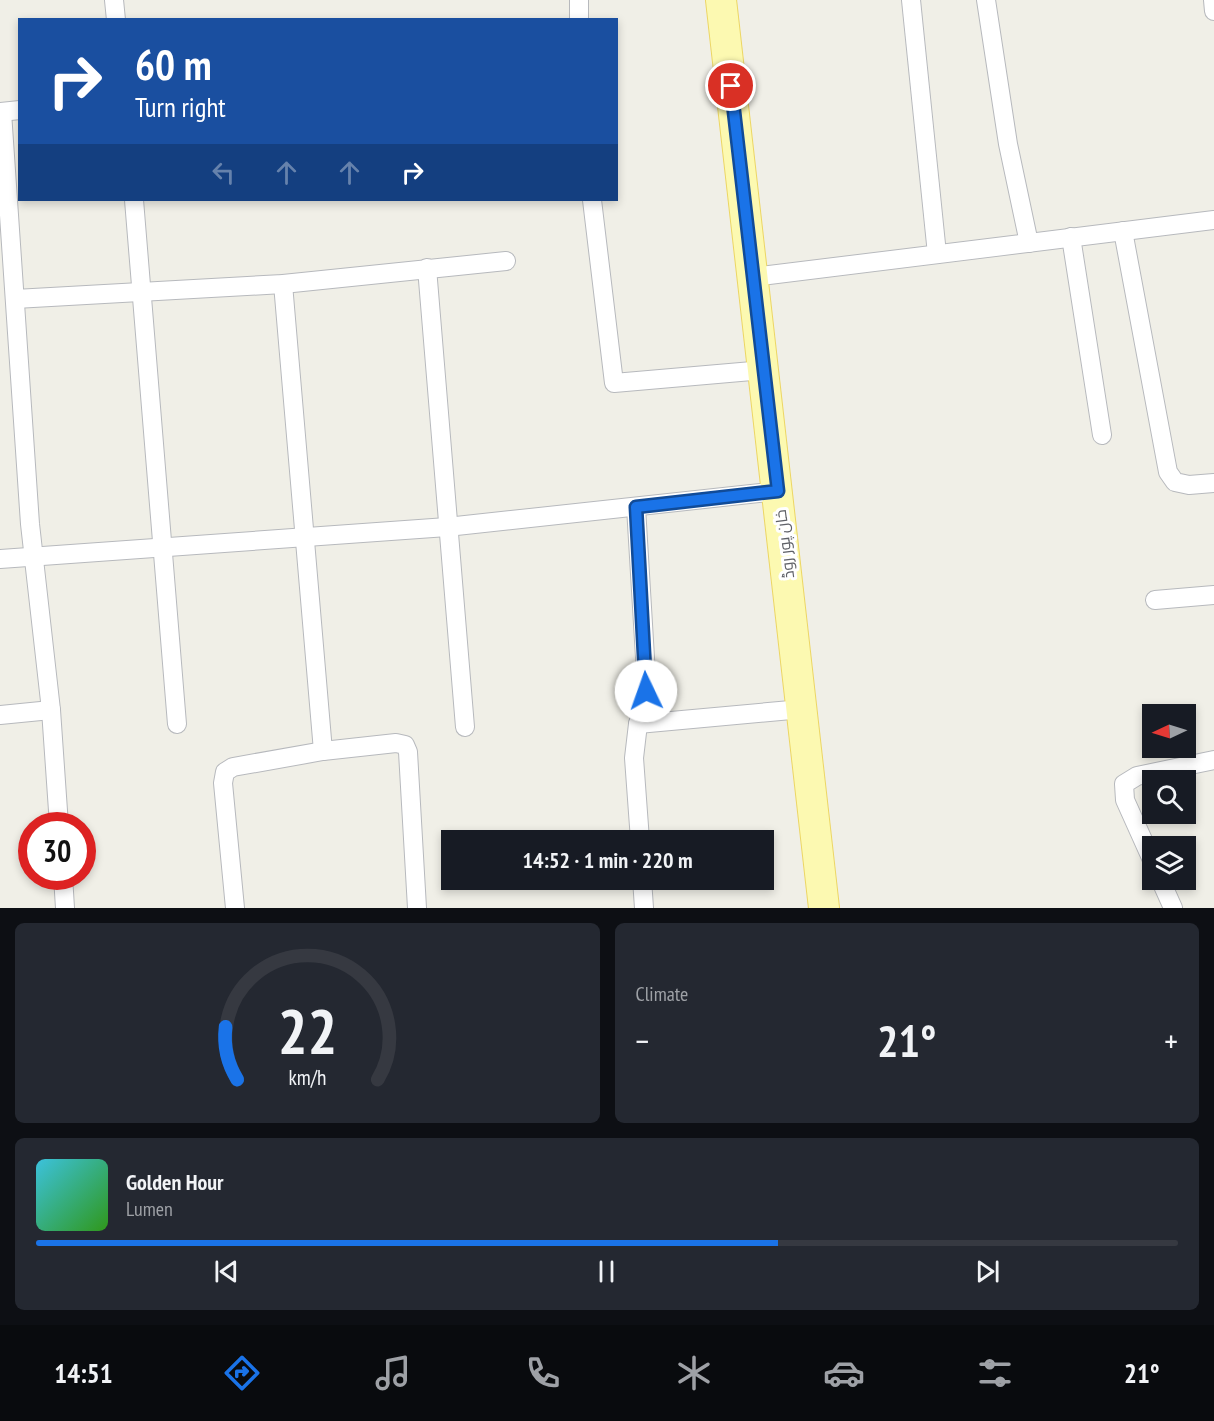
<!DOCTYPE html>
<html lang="en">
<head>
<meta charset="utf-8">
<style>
	:root { --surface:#171b24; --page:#242831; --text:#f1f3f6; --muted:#9ea1a6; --line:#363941; --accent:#1a73e8 }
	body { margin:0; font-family:"PT Sans Narrow",Cairo,sans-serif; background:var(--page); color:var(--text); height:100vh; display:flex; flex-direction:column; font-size:22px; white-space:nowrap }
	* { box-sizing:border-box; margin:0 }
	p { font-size:20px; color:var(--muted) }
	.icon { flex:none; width:33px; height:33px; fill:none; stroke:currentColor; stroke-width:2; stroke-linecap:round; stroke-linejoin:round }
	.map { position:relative; height:908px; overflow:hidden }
	.details { display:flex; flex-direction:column; gap:15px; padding:15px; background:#0d0f14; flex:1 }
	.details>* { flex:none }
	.guide { position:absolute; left:18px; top:18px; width:600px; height:183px; border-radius:0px; box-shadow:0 3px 9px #0003; background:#1a4fa0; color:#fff; overflow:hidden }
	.needle { width:39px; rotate:266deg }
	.fabs { position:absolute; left:1142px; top:704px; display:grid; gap:12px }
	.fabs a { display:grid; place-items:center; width:54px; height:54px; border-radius:0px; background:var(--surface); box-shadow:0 3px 9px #0003; font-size:30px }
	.speed { position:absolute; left:18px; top:812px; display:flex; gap:12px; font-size:30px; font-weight:700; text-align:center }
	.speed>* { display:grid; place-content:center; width:78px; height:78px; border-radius:50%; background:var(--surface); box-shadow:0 3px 9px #0003; line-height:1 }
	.speed .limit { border:9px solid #d22; background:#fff; color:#111 }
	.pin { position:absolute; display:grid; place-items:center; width:51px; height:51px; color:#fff; margin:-26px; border:3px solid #fff; border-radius:50%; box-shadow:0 2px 6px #0007 }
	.me { position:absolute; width:66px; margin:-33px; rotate:357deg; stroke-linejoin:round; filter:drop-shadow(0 0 4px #0008) }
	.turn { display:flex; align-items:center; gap:21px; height:126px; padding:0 18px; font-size:27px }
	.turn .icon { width:78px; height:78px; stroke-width:2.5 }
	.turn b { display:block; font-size:42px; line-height:51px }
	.lanes { display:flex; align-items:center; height:57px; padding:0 18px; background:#0003; justify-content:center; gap:30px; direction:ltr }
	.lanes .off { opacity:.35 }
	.big { font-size:45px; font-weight:800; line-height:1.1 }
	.details .widget { flex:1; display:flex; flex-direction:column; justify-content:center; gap:9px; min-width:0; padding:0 21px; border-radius:9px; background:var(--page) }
	.details .dial { align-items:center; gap:0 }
	.dial svg { height:156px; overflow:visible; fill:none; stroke:var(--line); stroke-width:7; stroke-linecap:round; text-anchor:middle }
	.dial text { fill:var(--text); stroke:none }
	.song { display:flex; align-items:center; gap:18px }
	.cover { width:72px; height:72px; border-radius:9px; background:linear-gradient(135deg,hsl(190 70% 55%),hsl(110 70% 35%)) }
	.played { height:6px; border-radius:3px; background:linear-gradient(90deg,var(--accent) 65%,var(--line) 65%) }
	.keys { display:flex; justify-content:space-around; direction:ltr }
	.heat { display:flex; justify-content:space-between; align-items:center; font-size:33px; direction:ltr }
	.details .tiles { flex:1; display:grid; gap:15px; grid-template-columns:1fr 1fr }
	.widget:last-child { grid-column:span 2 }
	.trip { position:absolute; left:441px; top:830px; width:333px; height:60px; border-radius:0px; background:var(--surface); box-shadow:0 3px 9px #0003; font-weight:800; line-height:60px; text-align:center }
	.menu { display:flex; height:96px; justify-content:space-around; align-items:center; background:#090b0e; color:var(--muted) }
	.menu .icon { width:42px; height:42px }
	.menu .current { color:var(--accent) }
	.menu b { font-size:27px; color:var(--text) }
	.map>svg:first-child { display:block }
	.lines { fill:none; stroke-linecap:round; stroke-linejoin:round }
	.minor-casing { stroke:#b7b9bd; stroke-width:20 }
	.primary-casing { stroke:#ecd664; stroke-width:32 }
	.minor { stroke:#fff; stroke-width:18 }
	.primary { stroke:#fcf9b1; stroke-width:30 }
	.route-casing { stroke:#114b97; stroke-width:15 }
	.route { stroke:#1a73e8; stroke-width:10 }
	.labels { text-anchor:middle; stroke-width:6; stroke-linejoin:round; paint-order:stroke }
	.street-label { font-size:16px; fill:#5f6167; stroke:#fff }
</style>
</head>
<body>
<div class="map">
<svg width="1214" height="908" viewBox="0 0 1214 908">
	<rect width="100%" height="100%" fill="#f0efe7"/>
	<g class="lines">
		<g class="minor-casing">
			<g id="minor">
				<polyline points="114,0 116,20"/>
				<polyline points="579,0 579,20"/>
				<polyline points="911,0 937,254"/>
				<polyline points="986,0 1008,144 1029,243"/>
				<polyline points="1213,0 1214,11"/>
				<polyline points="0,112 20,110"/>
				<polyline points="2,112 30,524 51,710 59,825"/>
				<polyline points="134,200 177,724"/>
				<polyline points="592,200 614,383 764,370"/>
				<polyline points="1123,231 1168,472 1175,482 1189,485 1214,483"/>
				<polyline points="1071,237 1102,435"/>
				<polyline points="427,268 465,727"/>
				<polyline points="753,277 1214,220"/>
				<polyline points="283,284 323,751"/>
				<polyline points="15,299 283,284 506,261"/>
				<polyline points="636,507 647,691 638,724 634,758 640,840"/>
				<polyline points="0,559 447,527 778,491"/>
				<polyline points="1155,600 1214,595"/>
				<polyline points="0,715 51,710"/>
				<polyline points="638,724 802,709"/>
				<polyline points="1152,860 1125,800 1124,784 1137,776 1214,760"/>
				<polyline points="63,876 65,908"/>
				<polyline points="642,879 644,908"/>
				<polyline points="1160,879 1173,908"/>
				<polyline points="235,908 223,783 225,772 233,767 323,751 396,743 405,745 408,752 417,908"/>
			</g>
		</g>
		<g class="primary-casing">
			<polyline id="primary" points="721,0 824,908"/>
		</g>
		<use href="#minor" class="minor"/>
		<use href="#primary" class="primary"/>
	</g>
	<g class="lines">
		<g class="route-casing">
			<polyline id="route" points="646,691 636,507 778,491 731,86"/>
		</g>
		<use href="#route" class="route"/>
	</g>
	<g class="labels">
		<g class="street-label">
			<text transform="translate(784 544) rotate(-97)" y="6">خان پور روڈ</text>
		</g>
	</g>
</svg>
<div class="fabs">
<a><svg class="needle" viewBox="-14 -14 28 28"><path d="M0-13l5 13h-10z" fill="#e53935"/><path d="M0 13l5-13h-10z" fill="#9ea1a6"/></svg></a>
<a><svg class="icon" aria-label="search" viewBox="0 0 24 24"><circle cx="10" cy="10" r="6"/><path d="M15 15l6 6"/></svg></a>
<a><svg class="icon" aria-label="layers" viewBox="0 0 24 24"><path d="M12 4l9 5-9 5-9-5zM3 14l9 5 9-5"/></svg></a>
</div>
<div class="speed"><div class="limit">30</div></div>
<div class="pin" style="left:731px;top:86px;background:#d93025"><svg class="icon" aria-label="arrive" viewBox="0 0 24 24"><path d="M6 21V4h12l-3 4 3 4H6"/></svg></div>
<svg class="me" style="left:646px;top:691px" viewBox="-20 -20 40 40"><circle r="19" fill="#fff"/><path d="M0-13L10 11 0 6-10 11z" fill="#1a73e8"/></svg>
<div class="trip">14:52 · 1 min · 220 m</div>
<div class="guide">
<div class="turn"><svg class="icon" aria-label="right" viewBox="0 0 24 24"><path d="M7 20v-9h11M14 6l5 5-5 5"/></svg><div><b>60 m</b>Turn right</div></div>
<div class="lanes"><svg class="icon off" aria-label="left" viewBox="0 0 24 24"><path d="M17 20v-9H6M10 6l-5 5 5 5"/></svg><svg class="icon off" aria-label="ahead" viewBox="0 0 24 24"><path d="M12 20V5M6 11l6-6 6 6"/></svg><svg class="icon off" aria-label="ahead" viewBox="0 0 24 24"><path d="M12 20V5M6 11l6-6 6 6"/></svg><svg class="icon" aria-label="right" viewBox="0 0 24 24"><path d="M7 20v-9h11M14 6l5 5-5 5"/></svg></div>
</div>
</div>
<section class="details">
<div class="tiles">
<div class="widget dial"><svg viewBox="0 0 100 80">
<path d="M14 69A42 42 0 1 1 86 69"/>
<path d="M14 69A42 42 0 0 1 8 42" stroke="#1a73e8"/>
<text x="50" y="56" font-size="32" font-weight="700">22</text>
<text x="50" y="72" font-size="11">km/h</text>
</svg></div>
<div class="widget"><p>Climate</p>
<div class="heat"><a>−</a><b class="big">21°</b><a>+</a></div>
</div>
<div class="widget">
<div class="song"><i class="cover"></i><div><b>Golden Hour</b><p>Lumen</p></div></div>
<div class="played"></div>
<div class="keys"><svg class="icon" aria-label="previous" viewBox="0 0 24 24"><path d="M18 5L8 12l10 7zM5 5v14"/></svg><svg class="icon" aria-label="pause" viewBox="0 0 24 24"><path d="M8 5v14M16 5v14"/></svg><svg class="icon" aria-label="next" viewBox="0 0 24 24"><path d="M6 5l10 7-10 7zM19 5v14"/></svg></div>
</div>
</div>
</section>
<nav class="menu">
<b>14:51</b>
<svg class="icon current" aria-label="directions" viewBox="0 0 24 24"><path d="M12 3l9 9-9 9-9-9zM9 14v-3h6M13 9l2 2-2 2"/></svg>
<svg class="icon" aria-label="music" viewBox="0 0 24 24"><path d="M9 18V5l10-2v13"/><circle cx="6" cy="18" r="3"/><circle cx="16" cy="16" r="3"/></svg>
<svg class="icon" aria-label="phone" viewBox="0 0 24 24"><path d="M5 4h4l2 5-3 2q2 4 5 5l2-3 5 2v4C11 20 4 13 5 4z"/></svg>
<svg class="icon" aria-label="climate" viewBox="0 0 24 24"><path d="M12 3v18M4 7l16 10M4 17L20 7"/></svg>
<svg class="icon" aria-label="car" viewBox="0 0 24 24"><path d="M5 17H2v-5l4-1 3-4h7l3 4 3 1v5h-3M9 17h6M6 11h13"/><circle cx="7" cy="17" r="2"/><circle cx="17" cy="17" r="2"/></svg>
<svg class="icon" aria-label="filters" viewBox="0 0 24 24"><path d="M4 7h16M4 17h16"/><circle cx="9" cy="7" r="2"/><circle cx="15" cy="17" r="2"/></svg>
<b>21°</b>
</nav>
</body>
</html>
